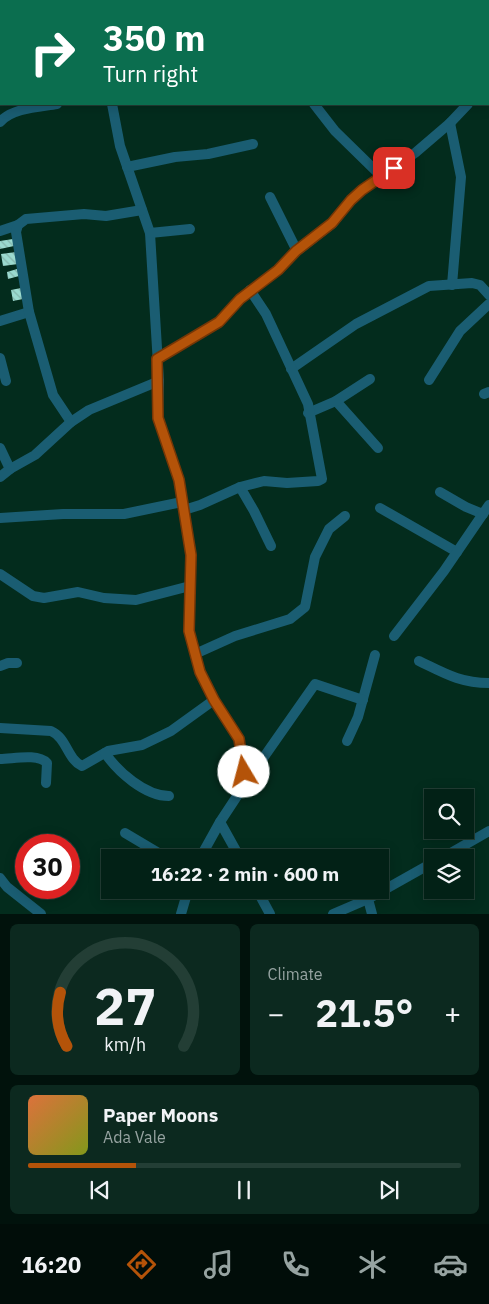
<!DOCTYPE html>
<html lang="en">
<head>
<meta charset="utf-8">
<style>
	:root { --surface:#022116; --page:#0c291f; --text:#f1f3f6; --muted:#96a3a1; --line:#233e35; --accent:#b45309 }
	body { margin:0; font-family:"IBM Plex Sans",sans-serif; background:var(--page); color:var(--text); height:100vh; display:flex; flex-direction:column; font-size:19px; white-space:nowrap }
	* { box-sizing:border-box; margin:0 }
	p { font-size:16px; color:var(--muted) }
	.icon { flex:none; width:28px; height:28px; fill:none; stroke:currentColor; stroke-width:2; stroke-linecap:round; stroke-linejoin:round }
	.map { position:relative; height:914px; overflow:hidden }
	.sheet { display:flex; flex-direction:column; gap:10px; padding:10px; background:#01120c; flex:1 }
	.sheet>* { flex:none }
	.guide { position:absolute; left:0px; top:0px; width:490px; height:105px; box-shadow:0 2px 12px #0003,0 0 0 1px var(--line); background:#0b6e4f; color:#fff; overflow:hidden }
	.controls { position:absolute; left:424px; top:789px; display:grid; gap:10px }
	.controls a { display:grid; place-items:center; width:50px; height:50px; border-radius:0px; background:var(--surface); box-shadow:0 2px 12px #0003,0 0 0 1px var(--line); font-size:25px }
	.speed { position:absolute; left:15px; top:834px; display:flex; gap:10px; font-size:25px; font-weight:700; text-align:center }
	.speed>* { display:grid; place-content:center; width:65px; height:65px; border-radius:50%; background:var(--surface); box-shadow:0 2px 12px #0003,0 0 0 1px var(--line); line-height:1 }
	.speed .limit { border:8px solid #d22; background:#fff; color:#111 }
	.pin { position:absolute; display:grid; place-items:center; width:42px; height:42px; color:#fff; margin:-21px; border-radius:10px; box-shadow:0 2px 8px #0006 }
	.me { position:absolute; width:55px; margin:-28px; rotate:352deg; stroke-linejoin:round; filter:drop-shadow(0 0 4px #0008) }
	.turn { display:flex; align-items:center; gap:18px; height:105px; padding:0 20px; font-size:22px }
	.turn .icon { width:65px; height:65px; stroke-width:2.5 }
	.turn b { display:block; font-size:35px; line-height:42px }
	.big { font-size:38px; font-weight:800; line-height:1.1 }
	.sheet .tile { flex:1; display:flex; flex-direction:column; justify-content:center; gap:8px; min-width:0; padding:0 18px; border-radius:8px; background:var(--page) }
	.sheet .dial { align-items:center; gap:0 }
	.dial svg { height:130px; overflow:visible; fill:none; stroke:var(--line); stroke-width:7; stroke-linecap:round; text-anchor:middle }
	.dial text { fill:var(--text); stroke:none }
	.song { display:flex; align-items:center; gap:15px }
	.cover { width:60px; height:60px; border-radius:8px; background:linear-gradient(135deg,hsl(20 70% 55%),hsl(70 70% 35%)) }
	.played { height:5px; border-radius:2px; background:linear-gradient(90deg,var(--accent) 25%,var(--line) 25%) }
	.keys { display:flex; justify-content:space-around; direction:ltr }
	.heat { display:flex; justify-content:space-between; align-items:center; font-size:28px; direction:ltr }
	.sheet .tiles { flex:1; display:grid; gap:10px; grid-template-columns:1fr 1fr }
	.tile:last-child { grid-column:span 2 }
	.trip { position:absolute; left:101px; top:849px; width:288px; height:50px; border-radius:0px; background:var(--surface); box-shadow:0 2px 12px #0003,0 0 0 1px var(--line); font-weight:800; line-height:50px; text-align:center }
	.dock { display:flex; height:80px; justify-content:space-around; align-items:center; background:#010d09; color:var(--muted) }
	.dock .icon { width:35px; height:35px }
	.dock .selected { color:var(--accent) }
	.dock b { font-size:22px; color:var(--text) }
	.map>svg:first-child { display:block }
	.building { fill:url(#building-back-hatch) }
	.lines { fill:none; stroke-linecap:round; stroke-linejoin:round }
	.street { stroke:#1a5d72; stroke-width:10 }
	.route-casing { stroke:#753606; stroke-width:12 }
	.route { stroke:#b45309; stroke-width:9 }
</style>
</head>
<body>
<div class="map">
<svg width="489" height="914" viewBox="0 0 489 914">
	<defs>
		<pattern id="building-back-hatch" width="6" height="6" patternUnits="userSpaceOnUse" patternTransform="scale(1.25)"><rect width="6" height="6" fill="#9bdacf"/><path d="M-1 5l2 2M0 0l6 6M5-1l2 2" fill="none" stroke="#84b6ac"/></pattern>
	</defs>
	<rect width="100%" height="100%" fill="#032c1d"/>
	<g class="building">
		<polygon points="13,239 14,246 0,249 0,241"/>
		<polygon points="16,252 18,264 3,266 1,254"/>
		<polygon points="17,269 19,276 8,279 7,272"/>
		<polygon points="21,288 23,299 13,301 11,290"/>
	</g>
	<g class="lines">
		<g class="street">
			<polyline points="106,0 106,1"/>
			<polyline points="37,1 43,0"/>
			<polyline points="459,1 463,0"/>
			<polyline points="0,9 1,9"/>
			<polyline points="489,80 489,79"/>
			<polyline points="112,104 120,146 150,233 159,381 158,418 179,480 191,555 189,631 200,672 214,700 239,739 243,760 245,784 220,822 200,858"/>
			<polyline points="314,104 335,131 381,176"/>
			<path d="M0,122C12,108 39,107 57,104"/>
			<polyline points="450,123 461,177 452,285"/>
			<polyline points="127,167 175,157 208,154 253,144"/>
			<polyline points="270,197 297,251"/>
			<polyline points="0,231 18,225"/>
			<polyline points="150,233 190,229"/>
			<polyline points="0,321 29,312"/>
			<polyline points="0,358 6,381"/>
			<polyline points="157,359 219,322 240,299 278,270 297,251 333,223 351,200 362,190 415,153 450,123 468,104"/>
			<polyline points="291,369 356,324 429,286 472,283 480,285 489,295"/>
			<polyline points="429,380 460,331 489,304"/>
			<polyline points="484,394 489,392"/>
			<polyline points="336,401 378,448"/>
			<polyline points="308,413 336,401 370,379"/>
			<polyline points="71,422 53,395 29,312 16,232 18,225 26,219 84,214 106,216 142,210"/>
			<polyline points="0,448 10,469"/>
			<polyline points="0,477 10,469 35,455 71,422 89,410 159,381"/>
			<polyline points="240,487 254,511 271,546"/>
			<polyline points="440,492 466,507 483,514"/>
			<polyline points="380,508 457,552"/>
			<polyline points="184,510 200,505 240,487 264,481 287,483 318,481 322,479 308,404 266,314 250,290"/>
			<polyline points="0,518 63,514 124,514 182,502"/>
			<polyline points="0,574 33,596 44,598 78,592 104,598 136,600 190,586"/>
			<polyline points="394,636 444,571 489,505"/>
			<polyline points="195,654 235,636 290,619 305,607 315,557 329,529 345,516"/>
			<path d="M419,661C444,673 460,683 489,683"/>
			<polyline points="0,666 8,663 17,663"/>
			<path d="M0,728L51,731C67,738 67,759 82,766L108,751L142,745L171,731L214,700"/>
			<polyline points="347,741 358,717 375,655"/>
			<path d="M105,753C118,772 145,796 169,796"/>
			<path d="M0,759C13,759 37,753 47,763L46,783"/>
			<polyline points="245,784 315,684 363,700"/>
			<polyline points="220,822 240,858"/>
			<polyline points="125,833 167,858"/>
			<polyline points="442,858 489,831"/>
			<polyline points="0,878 7,887 41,914"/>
			<polyline points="257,890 270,914"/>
			<polyline points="368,899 372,914"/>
			<polyline points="181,914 188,890"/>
			<polyline points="333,914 368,899 432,863"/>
		</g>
	</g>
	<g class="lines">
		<g class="route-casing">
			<polyline id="route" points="244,772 239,739 214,700 200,672 189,631 191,555 179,480 158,418 157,359 219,322 240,299 278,270 296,251 332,223 351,200 362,190 394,168"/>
		</g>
		<use href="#route" class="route"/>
	</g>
</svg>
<div class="controls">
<a><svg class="icon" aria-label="search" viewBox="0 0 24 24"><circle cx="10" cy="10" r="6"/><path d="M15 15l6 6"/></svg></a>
<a><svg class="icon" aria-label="layers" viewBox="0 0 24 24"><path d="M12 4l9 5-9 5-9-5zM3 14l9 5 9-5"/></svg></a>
</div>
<div class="speed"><div class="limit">30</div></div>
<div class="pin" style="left:394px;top:168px;background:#d93025"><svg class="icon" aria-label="arrive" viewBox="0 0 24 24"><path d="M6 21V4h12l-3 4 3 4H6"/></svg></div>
<svg class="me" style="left:244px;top:772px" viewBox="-20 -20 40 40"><circle r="19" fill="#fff"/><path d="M0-13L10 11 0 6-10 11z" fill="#b45309"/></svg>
<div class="trip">16:22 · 2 min · 600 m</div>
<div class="guide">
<div class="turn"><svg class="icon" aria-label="right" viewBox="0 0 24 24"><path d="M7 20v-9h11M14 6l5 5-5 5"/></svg><div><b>350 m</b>Turn right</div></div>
</div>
</div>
<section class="sheet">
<div class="tiles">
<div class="tile dial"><svg viewBox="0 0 100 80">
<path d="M14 69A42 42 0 1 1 86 69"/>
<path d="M14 69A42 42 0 0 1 10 36" stroke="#b45309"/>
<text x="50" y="56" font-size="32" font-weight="700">27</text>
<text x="50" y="72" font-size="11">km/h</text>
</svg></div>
<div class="tile"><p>Climate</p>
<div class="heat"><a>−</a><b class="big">21.5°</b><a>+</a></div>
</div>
<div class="tile">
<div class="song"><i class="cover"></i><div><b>Paper Moons</b><p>Ada Vale</p></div></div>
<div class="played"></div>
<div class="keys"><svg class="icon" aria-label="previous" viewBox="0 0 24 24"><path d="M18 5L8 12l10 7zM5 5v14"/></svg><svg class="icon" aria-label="pause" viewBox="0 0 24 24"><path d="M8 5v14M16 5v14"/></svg><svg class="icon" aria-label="next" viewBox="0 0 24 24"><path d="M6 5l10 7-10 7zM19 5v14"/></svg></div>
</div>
</div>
</section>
<nav class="dock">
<b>16:20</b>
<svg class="icon selected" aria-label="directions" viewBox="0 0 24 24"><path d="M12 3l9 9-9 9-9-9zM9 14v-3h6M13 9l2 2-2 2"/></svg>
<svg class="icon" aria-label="music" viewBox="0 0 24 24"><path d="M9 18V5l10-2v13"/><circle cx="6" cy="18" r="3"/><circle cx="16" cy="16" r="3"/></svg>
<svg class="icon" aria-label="phone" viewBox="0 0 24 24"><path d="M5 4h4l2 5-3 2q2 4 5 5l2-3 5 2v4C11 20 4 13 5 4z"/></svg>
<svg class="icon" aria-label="climate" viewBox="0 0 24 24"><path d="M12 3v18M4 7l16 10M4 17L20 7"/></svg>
<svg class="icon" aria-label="car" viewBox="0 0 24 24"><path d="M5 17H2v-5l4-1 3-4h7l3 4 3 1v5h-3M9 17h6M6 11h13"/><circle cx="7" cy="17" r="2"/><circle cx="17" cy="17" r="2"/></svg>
</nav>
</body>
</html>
